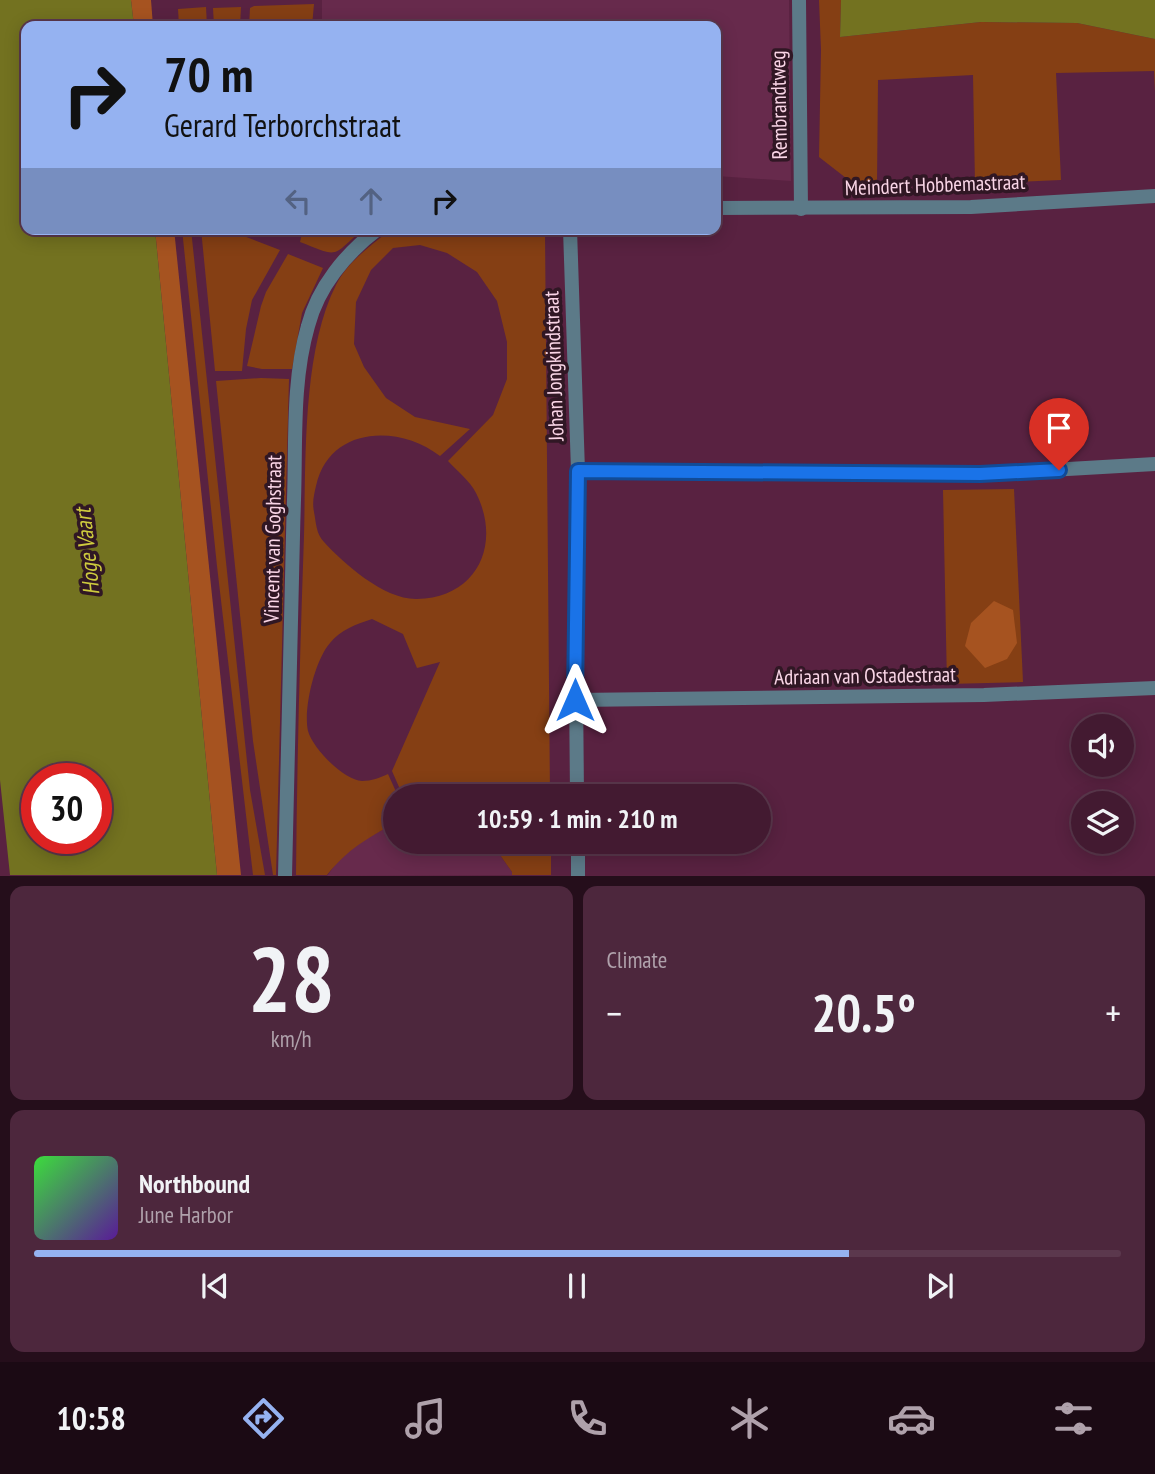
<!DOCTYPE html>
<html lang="en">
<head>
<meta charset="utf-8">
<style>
	:root { --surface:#431a31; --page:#4d273d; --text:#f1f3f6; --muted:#afa1ab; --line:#5b384d; --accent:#95b2f1 }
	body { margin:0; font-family:"PT Sans Narrow",sans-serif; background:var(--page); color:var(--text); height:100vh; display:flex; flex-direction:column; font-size:26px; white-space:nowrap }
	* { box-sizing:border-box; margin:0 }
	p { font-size:23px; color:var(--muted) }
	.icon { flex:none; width:38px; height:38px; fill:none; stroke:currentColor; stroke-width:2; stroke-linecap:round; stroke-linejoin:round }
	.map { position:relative; height:876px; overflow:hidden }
	.sheet { display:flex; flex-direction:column; gap:10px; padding:10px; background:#250e1b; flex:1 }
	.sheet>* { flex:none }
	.banner { position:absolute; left:21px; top:21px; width:700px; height:214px; border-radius:14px; box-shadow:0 4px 18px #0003,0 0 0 2px var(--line); background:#95b2f1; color:#111; overflow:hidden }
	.fabs { position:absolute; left:1071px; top:714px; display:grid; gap:14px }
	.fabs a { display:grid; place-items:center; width:63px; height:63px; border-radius:50%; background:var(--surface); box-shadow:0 4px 18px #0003,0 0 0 2px var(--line); font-size:35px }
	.speed { position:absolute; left:21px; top:763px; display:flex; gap:14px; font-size:35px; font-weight:700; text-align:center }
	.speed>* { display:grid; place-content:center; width:91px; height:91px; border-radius:50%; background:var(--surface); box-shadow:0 4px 18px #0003,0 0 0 2px var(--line); line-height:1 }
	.speed .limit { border:10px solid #d22; background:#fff; color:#111 }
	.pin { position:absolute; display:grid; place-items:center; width:60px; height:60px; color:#fff; margin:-72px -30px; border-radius:50% 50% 50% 0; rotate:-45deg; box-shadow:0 0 7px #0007 }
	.pin .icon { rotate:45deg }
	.me { position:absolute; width:77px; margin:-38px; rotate:0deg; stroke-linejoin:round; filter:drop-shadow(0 0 5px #0008) }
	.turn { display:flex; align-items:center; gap:24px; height:147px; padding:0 28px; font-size:32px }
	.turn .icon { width:91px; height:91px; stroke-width:2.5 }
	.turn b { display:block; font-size:49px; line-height:60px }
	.lanes { display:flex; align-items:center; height:66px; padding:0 28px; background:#0003; justify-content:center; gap:35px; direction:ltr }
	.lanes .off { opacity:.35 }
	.big { font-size:52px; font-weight:700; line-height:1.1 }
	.sheet .tile { flex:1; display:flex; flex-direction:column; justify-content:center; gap:10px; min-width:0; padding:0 24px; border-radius:14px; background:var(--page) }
	.sheet .dial { align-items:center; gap:0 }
	.dial b { font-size:91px; line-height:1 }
	.song { display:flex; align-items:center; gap:21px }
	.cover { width:84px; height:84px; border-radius:10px; background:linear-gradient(135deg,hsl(120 70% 55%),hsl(270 70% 35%)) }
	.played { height:7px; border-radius:4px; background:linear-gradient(90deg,var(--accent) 75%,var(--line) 75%) }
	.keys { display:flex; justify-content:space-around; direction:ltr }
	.heat { display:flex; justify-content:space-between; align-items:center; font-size:38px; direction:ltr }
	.sheet .tiles { flex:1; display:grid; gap:10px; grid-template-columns:1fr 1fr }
	.tile:last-child { grid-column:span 2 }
	.trip { position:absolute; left:383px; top:784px; width:388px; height:70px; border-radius:35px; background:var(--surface); box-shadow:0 4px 18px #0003,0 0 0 2px var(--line); font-weight:700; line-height:70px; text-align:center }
	.tab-bar { display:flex; height:112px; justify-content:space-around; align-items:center; background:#1b0a14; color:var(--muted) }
	.tab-bar .icon { width:49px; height:49px }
	.tab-bar .active { color:var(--accent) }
	.tab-bar b { font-size:32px; color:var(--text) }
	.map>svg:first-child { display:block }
	.built { fill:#672a4c }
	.green { fill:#853f14; fill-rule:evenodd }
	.forest { fill:#a65320 }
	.water { fill:#737220; fill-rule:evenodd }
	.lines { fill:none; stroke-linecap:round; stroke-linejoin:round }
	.minor { stroke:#5c7a88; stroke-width:14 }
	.route-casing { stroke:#114b97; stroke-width:18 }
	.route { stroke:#1a73e8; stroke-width:12 }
	.labels { text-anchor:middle; stroke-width:7; stroke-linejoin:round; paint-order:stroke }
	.street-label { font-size:21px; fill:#f9d5e6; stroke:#301724 }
	.water-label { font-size:23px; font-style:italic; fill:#cecb3e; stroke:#301724 }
</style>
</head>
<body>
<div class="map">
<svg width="1155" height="876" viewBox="0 0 1155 876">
	<rect width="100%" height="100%" fill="#592241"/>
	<g class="built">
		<polygon points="322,0 789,0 791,181 716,176 716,26 322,26"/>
		<polygon points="395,823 396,842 491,842 512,872 512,875 327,876 342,855 360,842"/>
	</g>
	<g class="green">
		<polygon points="819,0 841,0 840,37 981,22 1077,23 1155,39 1155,92 1154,71 1056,73 1061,180 975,184 973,75 878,80 877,184 855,185 819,157 821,50"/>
		<polygon points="314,4 312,26 249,26 250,8 254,6"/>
		<polygon points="206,7 207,26 179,26 178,9"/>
		<polygon points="241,7 240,26 214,26 213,8"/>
		<polygon points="182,229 191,229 250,790 265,875 253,875 217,566"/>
		<polygon points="201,229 226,229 280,250 252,300 246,329 242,371 215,371"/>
		<path d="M303,229H363C331,257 341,258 300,242Z"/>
		<path d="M391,229H543L545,233L550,796H403L392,771L440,662L417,668L403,634L372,619C357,624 340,630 330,643C315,660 303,709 308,731C313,749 344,780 362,781C372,781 379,778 388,774L398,796H396L395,823C366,839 348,849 327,875H296C297,762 300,649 304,536C306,461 302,352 336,285C348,261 371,246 391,229ZM420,245L447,253L477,272L497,301L507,342V379L493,415L448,461C457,471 470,481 476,493C502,544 477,598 417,599C385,600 344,564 324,542C316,534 316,522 314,512C312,502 314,495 316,486C329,426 399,424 440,456L470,429L415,417L386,398L364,367L354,344L356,302L371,270L393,248Z"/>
		<polygon points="288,254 323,268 302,313 292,369 262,369 247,366 261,306 266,292"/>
		<polygon points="261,378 289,379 276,875 273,875 253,741 216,381"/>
		<polygon points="1014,489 1023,682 947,684 943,490"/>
		<polygon points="491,842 551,842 551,875 512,875 512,872"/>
	</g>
	<g class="forest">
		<polygon points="131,0 151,0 153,26 134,26"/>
		<polygon points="155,229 174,229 241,875 217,875"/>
		<polygon points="994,601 1013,610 1017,643 1007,659 985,668 965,646 971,623"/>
	</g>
	<g class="water">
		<path d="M0,0H131L134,26H26V229H155L217,875H10L0,780ZM37,779H96V838H37Z"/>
		<polygon points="841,0 1155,0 1155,39 1077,23 981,22 840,37"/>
	</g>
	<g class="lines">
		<g class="minor">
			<polyline points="799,0 801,209"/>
			<polyline points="716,208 971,207 1155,196"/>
			<polyline points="570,229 578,471 575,574 577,796"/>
			<polyline points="578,471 980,474 1155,464"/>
			<polyline points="575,700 984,695 1155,688"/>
			<polyline points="578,842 578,876"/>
			<path d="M285,876C288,750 290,625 294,500C296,443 292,381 308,326C318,287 346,253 378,229"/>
		</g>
	</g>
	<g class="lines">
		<g class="route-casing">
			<polyline id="route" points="575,700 578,471 980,474 1059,470"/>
		</g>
		<use href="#route" class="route"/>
	</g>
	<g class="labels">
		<g class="street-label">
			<text transform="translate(779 105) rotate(-91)" y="7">Rembrandtweg</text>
			<text transform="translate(935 185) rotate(-2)" y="7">Meindert Hobbemastraat</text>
			<text transform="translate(554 366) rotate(-92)" y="7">Johan Jongkindstraat</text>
			<text transform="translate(273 539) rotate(-89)" y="7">Vincent van Goghstraat</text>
			<text transform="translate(865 676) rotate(-1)" y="7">Adriaan van Ostadestraat</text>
		</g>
		<g class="water-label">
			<text transform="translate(87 552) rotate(-96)" y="8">Hoge Vaart</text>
		</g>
	</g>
</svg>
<div class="fabs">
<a><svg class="icon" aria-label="sound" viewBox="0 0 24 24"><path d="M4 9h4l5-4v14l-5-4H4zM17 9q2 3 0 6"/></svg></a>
<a><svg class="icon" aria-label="layers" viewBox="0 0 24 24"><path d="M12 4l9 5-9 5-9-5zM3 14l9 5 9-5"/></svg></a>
</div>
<div class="speed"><div class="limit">30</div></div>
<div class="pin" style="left:1059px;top:470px;background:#d93025"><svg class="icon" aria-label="arrive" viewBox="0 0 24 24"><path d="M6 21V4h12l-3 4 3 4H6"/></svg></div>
<svg class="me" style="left:575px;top:700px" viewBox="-20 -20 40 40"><path d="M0-17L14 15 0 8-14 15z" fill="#1a73e8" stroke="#fff" stroke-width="4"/></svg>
<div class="trip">10:59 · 1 min · 210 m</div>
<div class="banner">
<div class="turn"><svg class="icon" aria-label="right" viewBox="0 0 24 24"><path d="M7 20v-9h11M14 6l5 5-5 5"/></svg><div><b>70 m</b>Gerard Terborchstraat</div></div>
<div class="lanes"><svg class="icon off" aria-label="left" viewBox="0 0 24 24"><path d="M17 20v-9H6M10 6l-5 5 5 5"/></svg><svg class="icon off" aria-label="ahead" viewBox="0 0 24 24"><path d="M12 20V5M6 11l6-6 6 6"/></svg><svg class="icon" aria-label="right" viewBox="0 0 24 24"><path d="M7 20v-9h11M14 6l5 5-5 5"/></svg></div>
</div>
</div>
<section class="sheet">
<div class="tiles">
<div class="tile dial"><b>28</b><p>km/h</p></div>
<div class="tile"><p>Climate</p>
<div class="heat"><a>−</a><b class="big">20.5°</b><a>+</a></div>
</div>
<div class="tile">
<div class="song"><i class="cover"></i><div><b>Northbound</b><p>June Harbor</p></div></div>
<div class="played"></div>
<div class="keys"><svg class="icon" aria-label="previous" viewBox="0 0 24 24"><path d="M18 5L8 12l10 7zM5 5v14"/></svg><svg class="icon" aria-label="pause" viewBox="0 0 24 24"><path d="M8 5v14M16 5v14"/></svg><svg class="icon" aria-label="next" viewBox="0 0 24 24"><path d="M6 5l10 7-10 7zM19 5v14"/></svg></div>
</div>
</div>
</section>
<nav class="tab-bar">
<b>10:58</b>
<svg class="icon active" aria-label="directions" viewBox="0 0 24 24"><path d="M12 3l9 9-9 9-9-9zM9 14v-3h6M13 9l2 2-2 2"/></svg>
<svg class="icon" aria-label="music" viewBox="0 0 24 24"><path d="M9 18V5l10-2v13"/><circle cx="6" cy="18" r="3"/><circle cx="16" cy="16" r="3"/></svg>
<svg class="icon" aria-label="phone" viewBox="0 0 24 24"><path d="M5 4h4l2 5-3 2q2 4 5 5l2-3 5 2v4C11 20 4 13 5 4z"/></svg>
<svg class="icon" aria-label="climate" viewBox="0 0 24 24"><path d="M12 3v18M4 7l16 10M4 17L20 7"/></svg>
<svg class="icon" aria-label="car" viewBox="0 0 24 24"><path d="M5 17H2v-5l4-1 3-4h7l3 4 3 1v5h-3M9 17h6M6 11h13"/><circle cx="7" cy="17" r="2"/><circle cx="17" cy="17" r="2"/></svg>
<svg class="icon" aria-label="filters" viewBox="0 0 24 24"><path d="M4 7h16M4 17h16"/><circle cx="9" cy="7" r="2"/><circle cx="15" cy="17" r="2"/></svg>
</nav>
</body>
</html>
